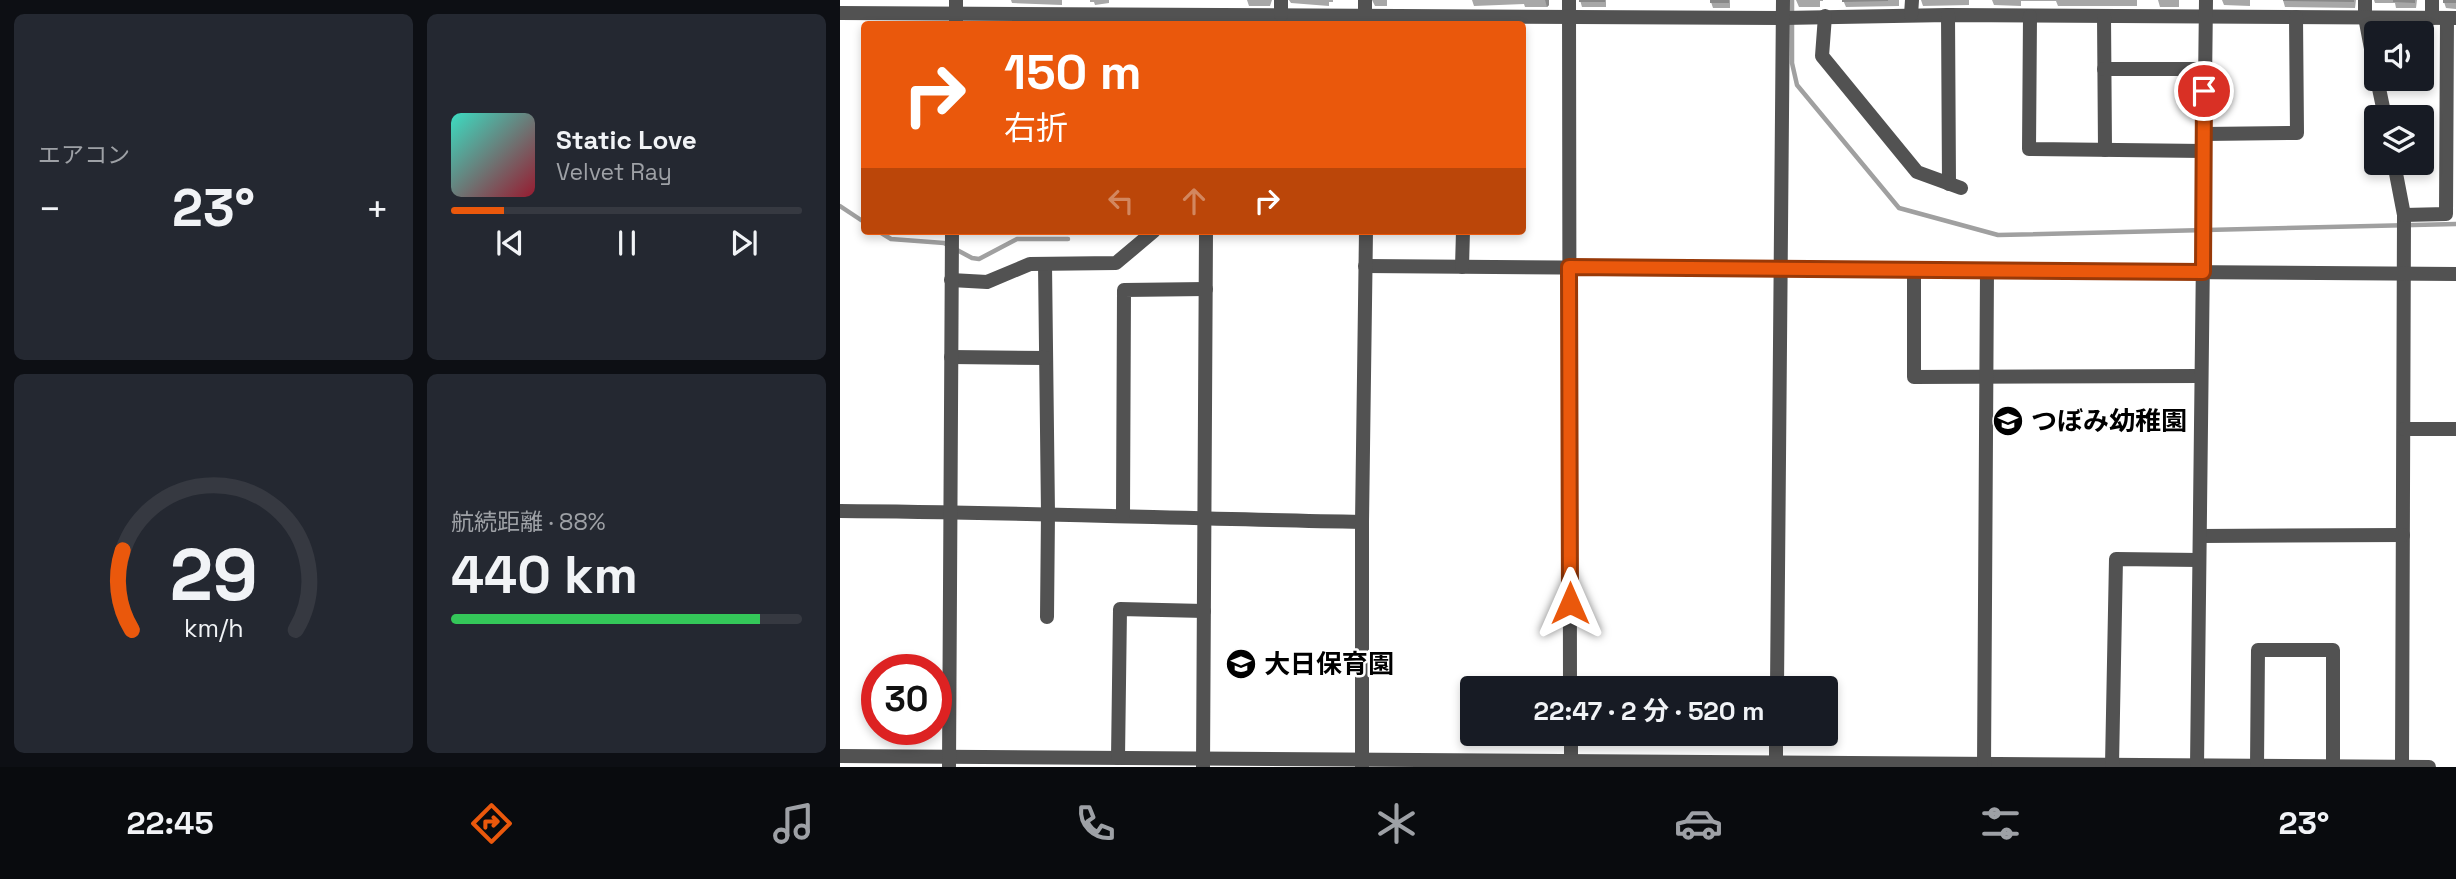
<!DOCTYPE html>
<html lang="ja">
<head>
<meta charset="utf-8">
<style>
	:root { --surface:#171b24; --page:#242831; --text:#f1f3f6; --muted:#9ea1a6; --line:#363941; --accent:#ea580c }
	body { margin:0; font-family:"Space Grotesk","Noto Sans JP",sans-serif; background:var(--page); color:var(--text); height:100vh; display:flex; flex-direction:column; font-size:26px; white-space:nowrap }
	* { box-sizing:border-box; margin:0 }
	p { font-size:23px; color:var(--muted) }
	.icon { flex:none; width:38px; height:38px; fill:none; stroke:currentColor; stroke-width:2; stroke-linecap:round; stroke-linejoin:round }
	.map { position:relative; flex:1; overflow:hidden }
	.sheet { display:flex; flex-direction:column; gap:14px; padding:14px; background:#0d0f14; width:840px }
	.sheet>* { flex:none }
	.guide { position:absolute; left:21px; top:21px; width:665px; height:214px; border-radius:7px; box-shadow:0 4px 10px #0003; background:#ea580c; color:#fff; overflow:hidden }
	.tools { position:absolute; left:1524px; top:21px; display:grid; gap:14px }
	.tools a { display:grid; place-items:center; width:70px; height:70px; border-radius:7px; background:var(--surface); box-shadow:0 4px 10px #0003; font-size:35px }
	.speed { position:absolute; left:21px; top:654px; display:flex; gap:14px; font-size:35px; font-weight:700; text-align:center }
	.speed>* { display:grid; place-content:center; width:91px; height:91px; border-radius:50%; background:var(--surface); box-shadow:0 4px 10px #0003; line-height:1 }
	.speed .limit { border:10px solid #d22; background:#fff; color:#111 }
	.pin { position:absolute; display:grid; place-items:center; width:60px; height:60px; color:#fff; margin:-30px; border:4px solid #fff; border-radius:50%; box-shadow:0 2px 7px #0007 }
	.me { position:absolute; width:77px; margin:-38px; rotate:0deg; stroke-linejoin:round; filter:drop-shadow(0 0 5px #0008) }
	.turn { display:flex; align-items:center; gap:24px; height:147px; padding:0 28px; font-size:32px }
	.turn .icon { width:91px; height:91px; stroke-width:2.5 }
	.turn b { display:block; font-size:49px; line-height:60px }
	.lanes { display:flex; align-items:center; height:66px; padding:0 28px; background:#0003; justify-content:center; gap:35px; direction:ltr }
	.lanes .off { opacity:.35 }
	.big { font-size:52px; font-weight:700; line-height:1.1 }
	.sheet .card { flex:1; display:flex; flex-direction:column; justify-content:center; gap:10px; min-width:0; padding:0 24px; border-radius:10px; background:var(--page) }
	.sheet .dial { align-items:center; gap:0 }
	.dial svg { height:182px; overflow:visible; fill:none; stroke:var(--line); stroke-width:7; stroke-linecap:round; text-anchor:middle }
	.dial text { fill:var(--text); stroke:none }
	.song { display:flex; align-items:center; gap:21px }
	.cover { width:84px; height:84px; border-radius:10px; background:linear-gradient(135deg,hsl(170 70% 55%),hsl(350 70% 35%)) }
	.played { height:7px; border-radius:4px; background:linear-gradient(90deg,var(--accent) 15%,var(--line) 15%) }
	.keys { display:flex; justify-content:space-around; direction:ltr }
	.heat { display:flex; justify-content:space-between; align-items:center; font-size:38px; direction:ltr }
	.charge { height:10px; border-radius:5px; background:linear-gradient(90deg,#34c759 88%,var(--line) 0) }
	.sheet .tiles { flex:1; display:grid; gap:14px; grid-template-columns:repeat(2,1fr) }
	.trip { position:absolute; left:620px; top:676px; width:378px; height:70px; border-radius:7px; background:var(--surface); box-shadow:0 4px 10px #0003; font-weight:700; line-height:70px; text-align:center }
	.dock { display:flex; height:112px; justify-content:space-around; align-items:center; background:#090b0e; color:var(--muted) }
	.dock .icon { width:49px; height:49px }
	.dock .selected { color:var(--accent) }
	.dock b { font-size:32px; color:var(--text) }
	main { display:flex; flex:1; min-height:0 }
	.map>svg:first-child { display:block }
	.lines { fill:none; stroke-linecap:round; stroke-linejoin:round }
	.stream { stroke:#a0a0a0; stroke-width:4.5 }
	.minor { stroke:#525252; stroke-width:14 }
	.wall { fill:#a7a7a7 }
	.shaded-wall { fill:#888 }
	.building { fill:#c2c2c2; stroke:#888; stroke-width:2 }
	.route-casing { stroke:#983908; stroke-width:18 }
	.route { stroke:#ea580c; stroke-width:12 }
	.labels { text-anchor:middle; stroke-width:5; stroke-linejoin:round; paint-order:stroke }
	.poi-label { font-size:26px; font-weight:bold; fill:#000; stroke:#fff; text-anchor:start }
</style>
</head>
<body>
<main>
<section class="sheet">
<div class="tiles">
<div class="card"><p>エアコン</p>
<div class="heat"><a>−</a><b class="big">23°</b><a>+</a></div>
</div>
<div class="card">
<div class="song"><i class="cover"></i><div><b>Static Love</b><p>Velvet Ray</p></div></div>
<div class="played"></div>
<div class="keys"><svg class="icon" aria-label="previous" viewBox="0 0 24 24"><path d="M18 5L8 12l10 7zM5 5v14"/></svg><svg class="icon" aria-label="pause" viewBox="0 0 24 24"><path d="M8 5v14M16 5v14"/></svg><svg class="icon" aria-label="next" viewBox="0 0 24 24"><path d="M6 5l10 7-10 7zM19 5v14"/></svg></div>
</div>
<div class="card dial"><svg viewBox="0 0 100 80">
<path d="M14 69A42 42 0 1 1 86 69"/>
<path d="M14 69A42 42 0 0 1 10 34" stroke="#ea580c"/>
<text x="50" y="56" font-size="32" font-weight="700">29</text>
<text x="50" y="72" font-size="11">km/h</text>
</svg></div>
<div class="card"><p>航続距離 · 88%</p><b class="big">440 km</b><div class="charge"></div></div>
</div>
</section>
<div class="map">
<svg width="1616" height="767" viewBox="0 0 1616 767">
	<rect width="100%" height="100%" fill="#fff"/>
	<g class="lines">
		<g class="stream">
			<polyline points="952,0 952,63 957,85 1059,208 1158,235 1616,224"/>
			<polyline points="0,206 24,222"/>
			<polyline points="38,231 51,239 104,243 132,258 139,259 177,239 228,239"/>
		</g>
		<g class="minor">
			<polyline points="729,0 730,688"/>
			<polyline points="1525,0 1525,17 1536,75"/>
			<polyline points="0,13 943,18 1108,15 1616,18"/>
			<polyline points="441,15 441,0"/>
			<polyline points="1071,15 1072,0"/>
			<polyline points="1108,15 1109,184"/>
			<polyline points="985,16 982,56 1077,172 1121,188"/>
			<polyline points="1190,16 1189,149 1364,151"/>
			<polyline points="1264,16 1265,150"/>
			<polyline points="1592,18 1592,0"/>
			<polyline points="116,24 116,0"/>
			<polyline points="525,24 525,0"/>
			<polyline points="1264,69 1365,69"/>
			<polyline points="1537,79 1545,117"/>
			<polyline points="1364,134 1457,133 1456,17"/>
			<polyline points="1554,163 1564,215 1562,767"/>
			<polyline points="1564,215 1606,214 1607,18"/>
			<polyline points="205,264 208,513 207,617"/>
			<polyline points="525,266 1616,274"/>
			<polyline points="622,267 623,231"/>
			<polyline points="1074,270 1074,377 1361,376"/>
			<polyline points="111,280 147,282 190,264 276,263 314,231"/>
			<polyline points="111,357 206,358"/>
			<polyline points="1564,429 1616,429"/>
			<path d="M0,511C174,512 348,519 522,522"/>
			<polyline points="283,516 284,290 366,289"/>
			<polyline points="1360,536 1563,535"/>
			<polyline points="937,688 943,0"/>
			<polyline points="731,733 731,761"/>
			<polyline points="0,756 1589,767"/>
			<polyline points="278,758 280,609 364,611"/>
			<polyline points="1272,765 1276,559 1359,560"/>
			<polyline points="363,766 366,231"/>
			<polyline points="1417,766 1418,650 1493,650 1493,766"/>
			<polyline points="109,767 112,231"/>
			<polyline points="522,767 522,522 526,231"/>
			<polyline points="936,767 936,733"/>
			<polyline points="1144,767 1147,270"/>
			<polyline points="1357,767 1366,0"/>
		</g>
	</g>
	<g class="wall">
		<polygon points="171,0 222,0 222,5 172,3"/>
		<polygon points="250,0 269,0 269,3 255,5 254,2 250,2"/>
		<polygon points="407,0 432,0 430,6 409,6"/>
		<polygon points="449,0 493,0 493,2 489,2 489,6 451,3"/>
		<polygon points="532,0 547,0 547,6 535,6"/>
		<polygon points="632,0 709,0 709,5 707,7 685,7 684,4 634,6"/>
		<polygon points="740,0 766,0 766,7 742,7"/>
		<polygon points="890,0 890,8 873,8 871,2"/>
		<polygon points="956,0 983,0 983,1 980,1 980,7 959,7"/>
		<polygon points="1003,0 1059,0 1059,6 1006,7"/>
		<polygon points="1081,0 1129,0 1129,5 1083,6"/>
		<polygon points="1152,0 1297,0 1297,6 1218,6 1216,1 1181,1 1181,6 1154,5"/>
		<polygon points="1318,0 1339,0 1339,7 1320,7"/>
		<polygon points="1382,0 1410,0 1410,6 1384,5"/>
		<polygon points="1443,0 1516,0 1515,8 1445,7"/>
		<polygon points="1534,0 1577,0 1576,8 1556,8 1555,3 1535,3"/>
		<polygon points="1616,0 1616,9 1606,8 1604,2"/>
	</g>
	<polygon class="shaded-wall" points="705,0 709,0 709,5 707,7"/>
	<g class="building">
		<rect x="740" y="0" width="24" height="1"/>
		<rect x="871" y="0" width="17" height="2"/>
		<polygon points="1003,0 1048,0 1003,1"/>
		<polygon points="1443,0 1513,0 1513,1"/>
		<polygon points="1554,0 1574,0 1574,2 1554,1"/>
		<rect x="1604" y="0" width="12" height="2"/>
	</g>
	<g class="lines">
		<g class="route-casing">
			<polyline id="route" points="730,603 729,267 1363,272 1364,91"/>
		</g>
		<use href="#route" class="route"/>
	</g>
	<defs>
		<g id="school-disc" transform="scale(1.575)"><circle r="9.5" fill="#000" stroke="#fff"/><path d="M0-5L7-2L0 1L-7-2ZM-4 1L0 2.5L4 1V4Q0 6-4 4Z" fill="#fff"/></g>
	</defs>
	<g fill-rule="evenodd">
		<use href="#school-disc" x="1168" y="421"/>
		<use href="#school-disc" x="401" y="664"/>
	</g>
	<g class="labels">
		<g class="poi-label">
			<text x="1191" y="430">つぼみ幼稚園</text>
			<text x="424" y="673">大日保育園</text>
		</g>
	</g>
</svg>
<div class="tools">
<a><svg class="icon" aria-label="sound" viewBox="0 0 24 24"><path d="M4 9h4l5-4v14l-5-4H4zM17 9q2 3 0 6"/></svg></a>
<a><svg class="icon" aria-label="layers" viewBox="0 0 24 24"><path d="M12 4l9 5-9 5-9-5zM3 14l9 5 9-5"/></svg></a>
</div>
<div class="speed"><div class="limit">30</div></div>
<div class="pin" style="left:1364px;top:91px;background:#d93025"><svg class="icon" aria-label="arrive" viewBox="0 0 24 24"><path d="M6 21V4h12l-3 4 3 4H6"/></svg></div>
<svg class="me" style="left:730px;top:603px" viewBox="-20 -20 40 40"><path d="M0-17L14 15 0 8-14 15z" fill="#ea580c" stroke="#fff" stroke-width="4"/></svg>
<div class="trip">22:47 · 2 分 · 520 m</div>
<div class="guide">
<div class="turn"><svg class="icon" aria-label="right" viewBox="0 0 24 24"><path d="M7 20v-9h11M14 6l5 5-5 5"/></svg><div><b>150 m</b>右折</div></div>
<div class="lanes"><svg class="icon off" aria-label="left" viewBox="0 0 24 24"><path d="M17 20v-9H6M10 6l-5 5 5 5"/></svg><svg class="icon off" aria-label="ahead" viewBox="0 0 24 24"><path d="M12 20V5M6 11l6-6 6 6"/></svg><svg class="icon" aria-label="right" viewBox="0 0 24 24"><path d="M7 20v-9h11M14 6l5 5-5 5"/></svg></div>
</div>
</div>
</main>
<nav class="dock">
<b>22:45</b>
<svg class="icon selected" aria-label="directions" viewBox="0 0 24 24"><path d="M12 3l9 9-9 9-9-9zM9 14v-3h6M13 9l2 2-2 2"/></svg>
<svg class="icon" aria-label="music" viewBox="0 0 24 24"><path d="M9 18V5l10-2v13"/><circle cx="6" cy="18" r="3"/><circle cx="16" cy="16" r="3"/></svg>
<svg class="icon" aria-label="phone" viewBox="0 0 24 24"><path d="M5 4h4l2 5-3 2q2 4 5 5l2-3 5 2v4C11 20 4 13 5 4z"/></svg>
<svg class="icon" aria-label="climate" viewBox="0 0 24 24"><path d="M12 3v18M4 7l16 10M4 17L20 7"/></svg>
<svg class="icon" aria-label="car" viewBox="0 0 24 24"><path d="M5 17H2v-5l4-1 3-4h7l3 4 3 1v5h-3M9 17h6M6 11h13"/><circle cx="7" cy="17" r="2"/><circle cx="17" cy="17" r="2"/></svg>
<svg class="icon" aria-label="filters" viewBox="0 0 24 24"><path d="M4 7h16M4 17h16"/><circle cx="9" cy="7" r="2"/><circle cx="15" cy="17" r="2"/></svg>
<b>23°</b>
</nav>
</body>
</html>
